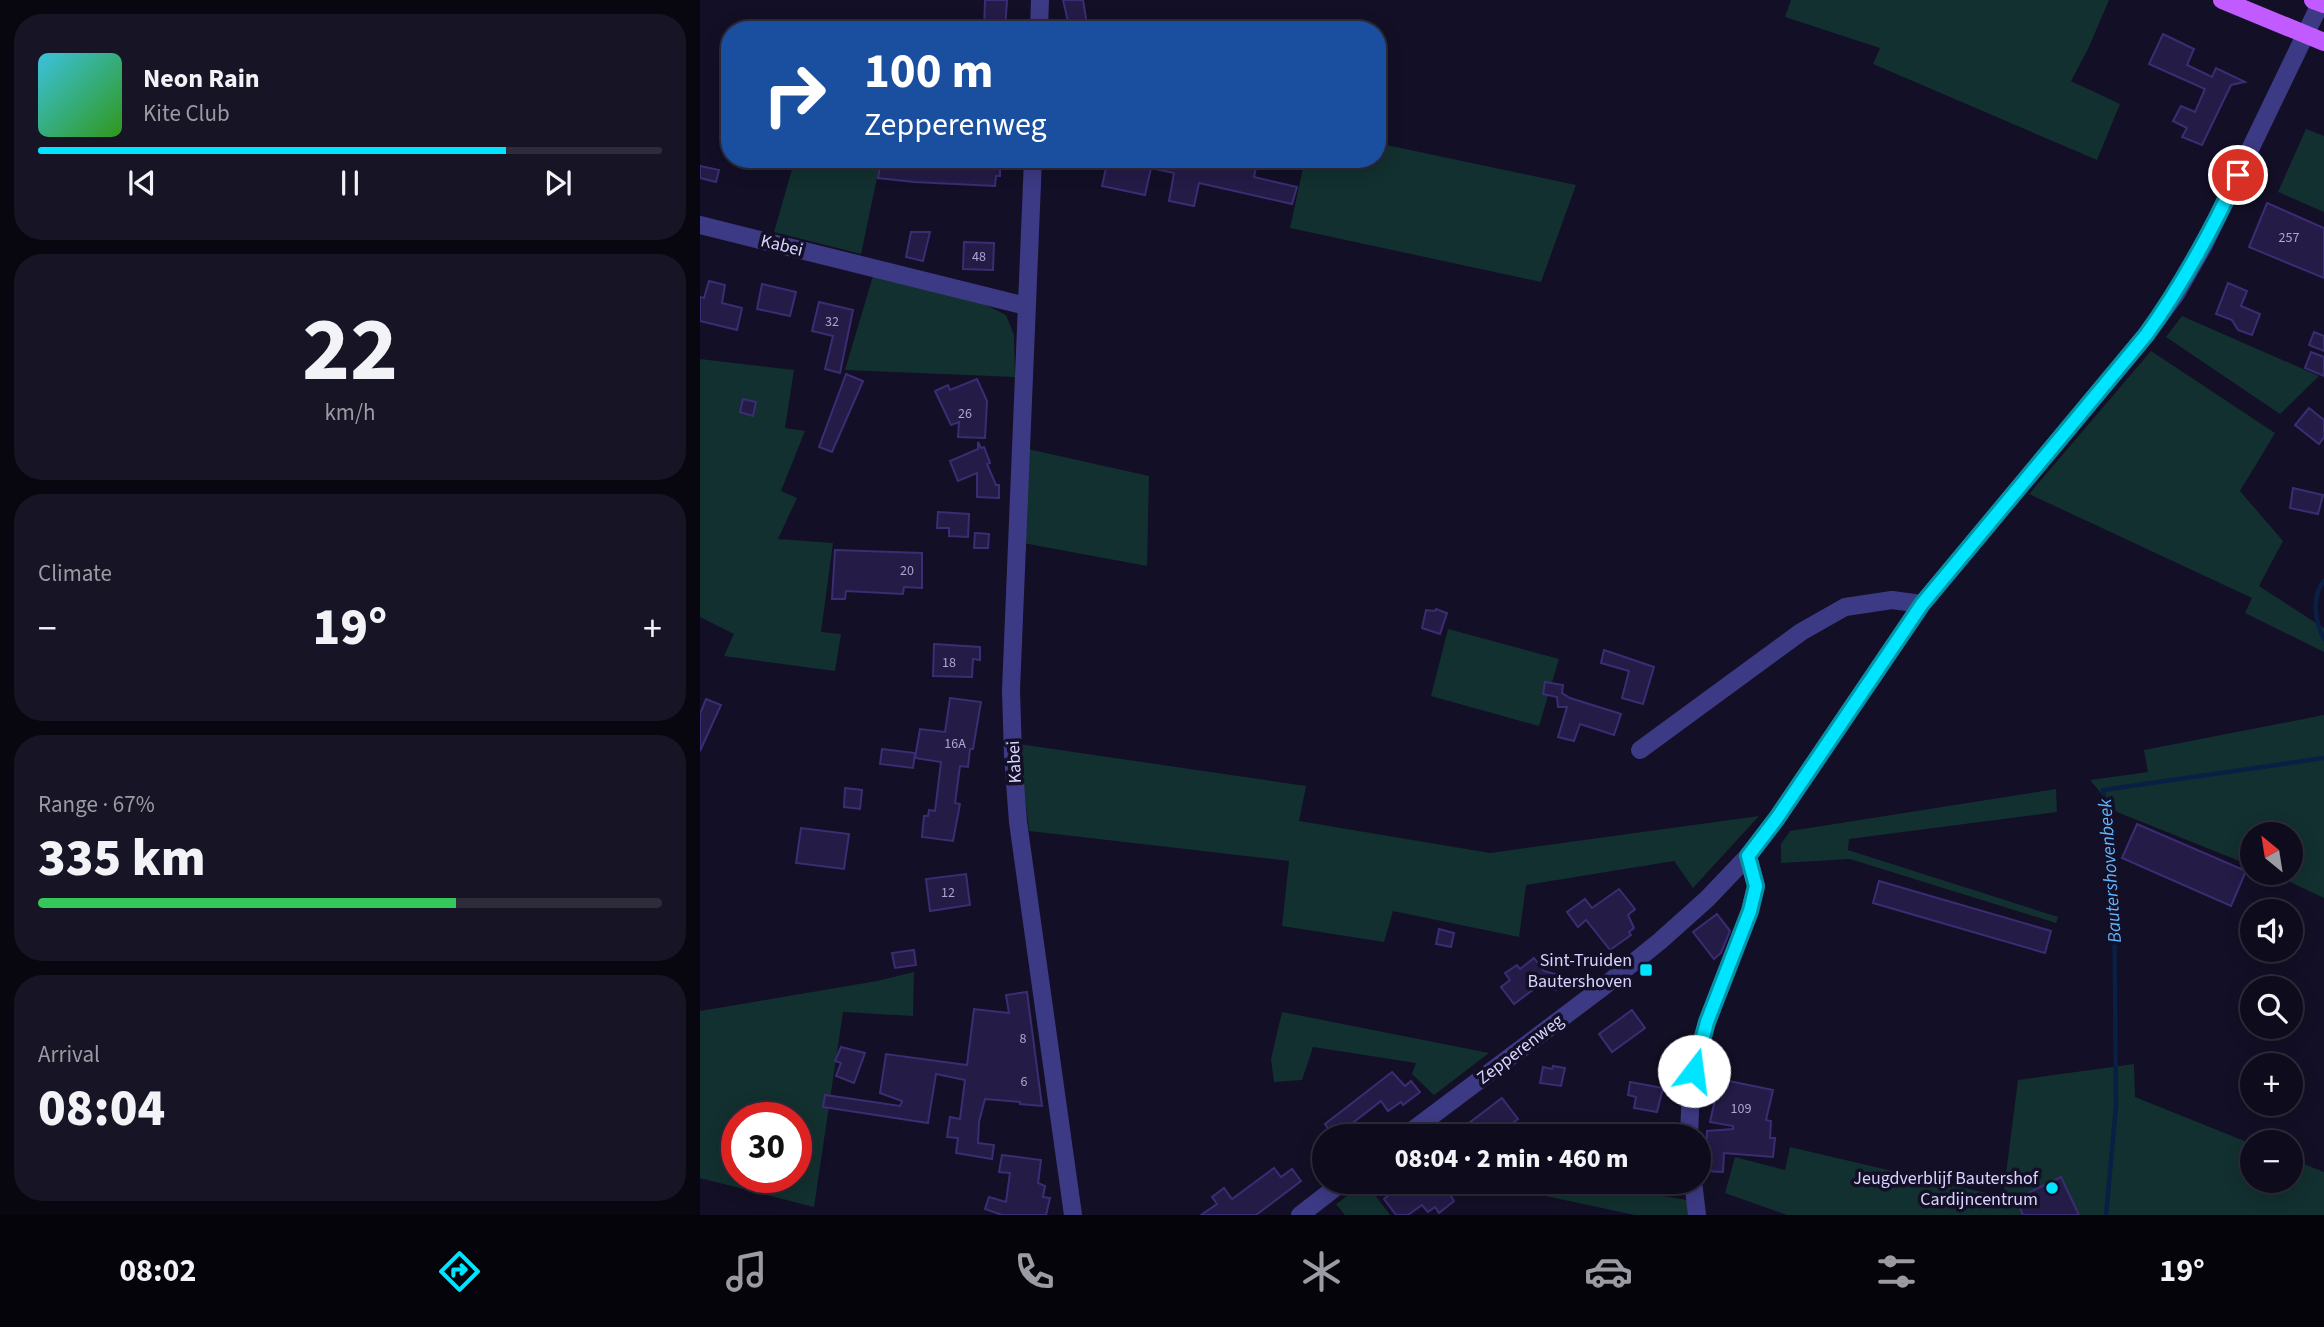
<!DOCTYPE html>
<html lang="en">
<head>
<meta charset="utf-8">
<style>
	:root { --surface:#0e0b1c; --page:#171425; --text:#f1f3f6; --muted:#9b9ba3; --line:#2e2b3b; --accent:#00e5ff }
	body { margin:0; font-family:"Source Sans 3",sans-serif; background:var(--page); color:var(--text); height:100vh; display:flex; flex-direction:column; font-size:26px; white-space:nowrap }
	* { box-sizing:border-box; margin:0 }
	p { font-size:23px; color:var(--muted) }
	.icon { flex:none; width:38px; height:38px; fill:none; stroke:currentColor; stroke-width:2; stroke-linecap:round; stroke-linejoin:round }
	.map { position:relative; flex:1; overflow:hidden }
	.side { display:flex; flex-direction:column; gap:14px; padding:14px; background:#08060f; width:700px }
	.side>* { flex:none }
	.hud { position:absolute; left:21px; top:21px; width:665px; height:147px; border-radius:28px; box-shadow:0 4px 18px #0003,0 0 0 2px var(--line); background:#1a4fa0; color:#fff; overflow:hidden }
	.needle { width:46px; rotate:330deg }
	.buttons { position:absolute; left:1540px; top:822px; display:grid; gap:14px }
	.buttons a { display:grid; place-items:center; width:63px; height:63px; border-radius:50%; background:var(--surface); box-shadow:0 4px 18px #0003,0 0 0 2px var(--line); font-size:35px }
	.speed { position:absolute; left:21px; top:1102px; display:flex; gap:14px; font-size:35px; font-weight:700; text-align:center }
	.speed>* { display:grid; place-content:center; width:91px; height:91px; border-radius:50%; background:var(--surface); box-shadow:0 4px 18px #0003,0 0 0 2px var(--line); line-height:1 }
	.speed .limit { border:10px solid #d22; background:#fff; color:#111 }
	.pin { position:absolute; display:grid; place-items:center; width:60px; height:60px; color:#fff; margin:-30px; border:4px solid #fff; border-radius:50%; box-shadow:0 2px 7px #0007 }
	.me { position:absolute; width:77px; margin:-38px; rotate:15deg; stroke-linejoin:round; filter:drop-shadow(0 0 5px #0008) }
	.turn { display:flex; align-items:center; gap:24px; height:147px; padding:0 28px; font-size:32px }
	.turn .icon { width:91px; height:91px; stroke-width:2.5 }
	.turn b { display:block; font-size:49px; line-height:60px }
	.big { font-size:52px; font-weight:800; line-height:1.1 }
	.side .widget { flex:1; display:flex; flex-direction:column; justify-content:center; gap:10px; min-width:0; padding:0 24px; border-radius:28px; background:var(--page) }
	.side .dial { align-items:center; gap:0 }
	.dial b { font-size:91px; line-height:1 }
	.song { display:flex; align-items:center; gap:21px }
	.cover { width:84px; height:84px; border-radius:10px; background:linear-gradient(135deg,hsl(190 70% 55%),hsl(110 70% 35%)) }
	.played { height:7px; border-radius:4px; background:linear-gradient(90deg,var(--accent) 75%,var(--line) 75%) }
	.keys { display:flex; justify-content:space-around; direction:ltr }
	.heat { display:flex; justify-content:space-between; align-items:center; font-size:38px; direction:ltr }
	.charge { height:10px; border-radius:5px; background:linear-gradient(90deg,#34c759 67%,var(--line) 0) }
	.trip { position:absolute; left:612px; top:1124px; width:399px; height:70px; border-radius:35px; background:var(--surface); box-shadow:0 4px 18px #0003,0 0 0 2px var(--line); font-weight:800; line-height:70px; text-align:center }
	.dock { display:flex; height:112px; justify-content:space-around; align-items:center; background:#06040b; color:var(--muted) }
	.dock .icon { width:49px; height:49px }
	.dock .current { color:var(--accent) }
	.dock b { font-size:32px; color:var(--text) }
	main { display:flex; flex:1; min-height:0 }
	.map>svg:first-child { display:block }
	.green { fill:#12302f; fill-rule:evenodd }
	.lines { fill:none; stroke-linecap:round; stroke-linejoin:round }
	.stream { stroke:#0a1f44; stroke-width:4.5 }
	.building { fill:#241b47; stroke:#3b2d73; stroke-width:2 }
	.minor { stroke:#3d3a85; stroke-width:18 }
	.major { stroke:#c25bff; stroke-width:18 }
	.route-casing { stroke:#0095a6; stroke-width:18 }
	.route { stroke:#00e5ff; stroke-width:12 }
	.poi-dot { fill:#00e5ff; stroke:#130f26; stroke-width:2.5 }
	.labels { text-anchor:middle; stroke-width:7; stroke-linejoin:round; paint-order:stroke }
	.number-label { font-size:14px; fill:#aca6d1 }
	.street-label { font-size:18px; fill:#d9d4ff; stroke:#130f26 }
	.poi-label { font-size:18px; fill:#d9d4ff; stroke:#130f26; text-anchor:end }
	.water-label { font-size:19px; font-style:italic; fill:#62b6ff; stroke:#130f26 }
</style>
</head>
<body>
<main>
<section class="side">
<div class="widget">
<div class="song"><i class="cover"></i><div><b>Neon Rain</b><p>Kite Club</p></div></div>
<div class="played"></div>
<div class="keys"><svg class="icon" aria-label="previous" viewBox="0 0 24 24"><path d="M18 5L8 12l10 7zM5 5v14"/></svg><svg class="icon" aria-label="pause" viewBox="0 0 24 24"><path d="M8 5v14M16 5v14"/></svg><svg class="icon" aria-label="next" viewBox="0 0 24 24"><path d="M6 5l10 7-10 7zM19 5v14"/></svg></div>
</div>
<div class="widget dial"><b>22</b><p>km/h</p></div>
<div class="widget"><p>Climate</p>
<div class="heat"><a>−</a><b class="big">19°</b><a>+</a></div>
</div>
<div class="widget"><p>Range · 67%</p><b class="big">335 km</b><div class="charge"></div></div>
<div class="widget"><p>Arrival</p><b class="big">08:04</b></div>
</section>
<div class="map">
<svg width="1624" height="1215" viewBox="0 0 1624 1215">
	<rect width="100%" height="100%" fill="#130f26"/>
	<g class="green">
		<polygon points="1091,0 1409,0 1388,49 1371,81 1420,104 1397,160 1173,64 1180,48 1085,17"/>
		<polygon points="1606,129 1624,136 1624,212 1578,192"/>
		<polygon points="677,143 876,185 841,282 590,228 605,159 677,159"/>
		<polygon points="95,159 181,159 161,254 74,232"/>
		<polygon points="173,276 282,303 306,315 314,335 315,377 145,370"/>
		<polygon points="1482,316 1619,376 1580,414 1466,337"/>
		<polygon points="1451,351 1575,433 1540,491 1583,541 1559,586 1624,628 1624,652 1545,613 1552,598 1329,494"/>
		<polygon points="0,359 94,370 85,428 105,431 81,491 97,498 78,539 133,543 121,632 141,634 135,671 24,656 34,634 0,617"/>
		<polygon points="328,449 449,476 447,566 323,543"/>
		<polygon points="748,629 859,659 839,726 731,696"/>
		<polygon points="1624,715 1624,898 1571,873 1591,873 1591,835 1552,835 1552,866 1417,812 1390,780 1448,772 1444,750"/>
		<polygon points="319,744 606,786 599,821 790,853 1059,816 993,888 974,861 826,885 819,937 693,911 684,942 582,926 589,861 329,831"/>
		<polygon points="1356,789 1357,812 1149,839 1148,850 1358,917 1356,923 1150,859 1081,863 1081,844 1090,831"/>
		<path d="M214,972L213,1016L143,1012L114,1207L0,1178V1011L177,981ZM37,1118H96V1178H37Z"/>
		<polygon points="582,1012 789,1053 734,1095 712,1074 716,1063 613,1047 602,1080 574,1082 571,1059"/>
		<polygon points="1434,1064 1435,1097 1552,1144 1552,1181 1591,1181 1591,1159 1624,1172 1624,1215 1087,1215 1025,1193 1035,1157 1085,1170 1090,1147 1303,1197 1318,1080"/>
		<polygon points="808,1181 871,1181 988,1200 990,1215 935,1215 807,1188"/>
		<polygon points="666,1183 690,1215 645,1215 636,1204"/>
	</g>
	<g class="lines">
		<g class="stream">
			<path d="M1624,581C1611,596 1615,622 1624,639"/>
			<polyline points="1406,1215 1416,1107 1414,874 1403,790 1624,758"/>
		</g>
	</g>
	<g class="building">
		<polygon points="285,0 307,0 305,30 284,30"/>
		<polygon points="363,0 383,0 388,30 370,30"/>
		<polygon points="1463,34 1494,49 1487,65 1512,77 1516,68 1545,82 1531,85 1502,145 1482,137 1487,128 1473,121 1481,106 1495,112 1505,89 1449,64"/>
		<polygon points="181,159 300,161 300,176 296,176 295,186 214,182 178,178"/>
		<polygon points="408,159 540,159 557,163 554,177 597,187 592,204 499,183 494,206 469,201 474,173 451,168 445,195 402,186"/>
		<polygon points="0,166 19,170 16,182 0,178"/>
		<polygon points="1567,203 1624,228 1624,278 1549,247"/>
		<polygon points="211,232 230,232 223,261 206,257"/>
		<polygon points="264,242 294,243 293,270 263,269"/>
		<polygon points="9,281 25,285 22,303 42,308 37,330 0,321 0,297 4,298"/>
		<polygon points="1528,283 1547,291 1541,306 1560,314 1552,335 1538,330 1532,320 1516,314"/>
		<polygon points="62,284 96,292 90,316 57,309"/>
		<polygon points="119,302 153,310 140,373 125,369 133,336 112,331"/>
		<polygon points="1614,332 1624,336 1624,351 1609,345"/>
		<polygon points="1611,352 1624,357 1624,376 1605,368"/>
		<polygon points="146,374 163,381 132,452 119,447"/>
		<polygon points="277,379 287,401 285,438 258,437 259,422 251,425 235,391 248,385 250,390"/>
		<polygon points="43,399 56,402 53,416 40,412"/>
		<polygon points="1609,408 1624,420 1624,437 1619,444 1595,425"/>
		<polygon points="278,442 281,448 284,447 290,463 287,464 296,485 299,485 299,498 277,497 277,473 258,481 250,461 278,449"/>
		<polygon points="1593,488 1623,495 1618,514 1590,508"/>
		<polygon points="238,512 269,514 268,537 249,536 249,528 237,528"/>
		<polygon points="275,533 289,534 288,548 274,548"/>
		<polygon points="135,550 222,553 222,588 204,587 203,594 146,591 145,599 132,599"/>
		<polygon points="736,609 747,613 740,634 722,628 726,610 735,611"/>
		<polygon points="234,644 280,647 280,660 273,659 272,677 233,676"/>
		<polygon points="904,650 954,667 943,704 922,698 929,671 901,663"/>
		<polygon points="845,682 863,685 862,693 870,698 921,714 914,735 880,724 874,741 858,737 867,707 858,707 857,697 843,694"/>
		<polygon points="250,698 281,702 273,749 270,749 268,767 260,766 255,803 260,804 253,841 222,837 224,816 228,816 229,810 235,811 241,762 215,758 220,729 245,732"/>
		<polygon points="6,699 21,705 0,751 0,714"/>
		<polygon points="182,749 215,753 213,768 180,764"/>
		<polygon points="145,788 162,790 160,809 144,807"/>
		<polygon points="1437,824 1546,871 1531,906 1422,858"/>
		<polygon points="101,828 149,834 144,869 96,863"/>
		<polygon points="266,874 270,905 230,911 226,879"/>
		<polygon points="1179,881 1351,931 1345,953 1173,903"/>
		<polygon points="919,889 935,909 928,915 934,928 929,932 931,935 910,950 886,920 878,927 867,912 885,899 892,908"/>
		<polygon points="1017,914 1030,931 1021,953 1014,959 993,932"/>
		<polygon points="739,929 754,933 751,947 736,944"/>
		<polygon points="214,950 216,965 195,968 192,953"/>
		<polygon points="834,958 844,971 859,975 856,990 838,986 814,1004 801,987 810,980 805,973 817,965 820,969"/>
		<polygon points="327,992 342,1106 320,1104 320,1102 285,1099 279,1122 278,1143 294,1145 292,1159 256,1153 258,1138 247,1137 250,1117 260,1119 265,1080 236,1074 228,1123 123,1107 125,1095 200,1106 202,1101 180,1093 186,1054 267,1065 274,1009 309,1013 306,995"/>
		<polygon points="932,1010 945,1028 912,1052 899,1034"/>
		<polygon points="141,1047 165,1053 154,1083 136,1076 141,1063 135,1061"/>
		<polygon points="853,1066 865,1068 861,1086 840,1083 843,1067 852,1069"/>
		<polygon points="692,1072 705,1086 711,1081 720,1092 703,1105 701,1102 688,1111 681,1101 654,1122 665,1136 633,1136 625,1124"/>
		<polygon points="1029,1081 1073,1090 1066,1120 1071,1121 1070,1138 1075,1138 1073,1157 1024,1153 1023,1172 1005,1171 1007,1131 1033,1129 1033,1126 1010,1122 1019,1082 1028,1084"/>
		<polygon points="930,1082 963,1088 957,1112 934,1108 936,1097 928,1095"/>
		<polygon points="802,1098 818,1119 795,1136 772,1136 765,1126"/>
		<polygon points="302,1155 341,1160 338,1183 345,1186 343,1197 350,1198 346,1215 302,1215 285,1209 289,1197 306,1202 310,1173 299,1172"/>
		<polygon points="574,1168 581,1177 592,1169 601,1181 556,1215 501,1215 517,1204 512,1197 524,1188 532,1199"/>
		<polygon points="1361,1177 1379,1215 1323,1215 1316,1199"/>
		<polygon points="703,1181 741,1181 754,1201 739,1213 735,1207 728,1212 722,1205 708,1215 696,1215 684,1199 693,1192 691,1190"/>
	</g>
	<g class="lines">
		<g class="minor">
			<polyline points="339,30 340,0"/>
			<polyline points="333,159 311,690 313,756 318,822 373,1215"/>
			<polyline points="0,225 326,306"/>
			<polyline points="940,750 1101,632 1145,607 1192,600 1222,604"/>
			<polyline points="705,1136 903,987 960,941 1007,899 1048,856 1077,818 1222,604 1446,335 1476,294 1504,245 1622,0"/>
			<polyline points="989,1136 991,1086 997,1056 1007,1022 1050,911 1056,886 1048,856"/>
			<polyline points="993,1181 997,1215"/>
			<polyline points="600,1215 644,1181"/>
		</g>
		<g class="major">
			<polyline points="1522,0 1624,42"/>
			<polyline points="1613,0 1624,4"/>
		</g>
	</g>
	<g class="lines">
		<g class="route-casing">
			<path id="route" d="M994,1071L1007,1022L1050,911L1056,886L1048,856L1077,818L1222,604L1446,335C1483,284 1511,232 1538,175"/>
		</g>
		<use href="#route" class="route"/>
	</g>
	<g class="poi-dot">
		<rect x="939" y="963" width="14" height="14" rx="3.5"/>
		<circle cx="1352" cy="1188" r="7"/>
	</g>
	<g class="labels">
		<g class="number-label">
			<text x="1589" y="242">257</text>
			<text x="279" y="261">48</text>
			<text x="132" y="326">32</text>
			<text x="265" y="418">26</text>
			<text x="207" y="575">20</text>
			<text x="249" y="667">18</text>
			<text x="255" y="748">16A</text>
			<text x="248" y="897">12</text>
			<text x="323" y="1043">8</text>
			<text x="324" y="1086">6</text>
			<text x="1041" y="1113">109</text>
		</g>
		<g class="street-label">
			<text transform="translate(82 245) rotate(14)" y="6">Kabei</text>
			<text transform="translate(314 762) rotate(-93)" y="6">Kabei</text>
			<text transform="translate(820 1049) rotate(-37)" y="6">Zepperenweg</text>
		</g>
		<g class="poi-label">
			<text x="932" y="966">Sint-Truiden<tspan x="932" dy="21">Bautershoven</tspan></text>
			<text x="1338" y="1184">Jeugdverblijf Bautershof<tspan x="1338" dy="21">Cardijncentrum</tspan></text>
		</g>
		<g class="water-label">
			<text transform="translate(1409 871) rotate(-94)" y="7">Bautershovenbeek</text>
		</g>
	</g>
</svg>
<div class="buttons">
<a><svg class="needle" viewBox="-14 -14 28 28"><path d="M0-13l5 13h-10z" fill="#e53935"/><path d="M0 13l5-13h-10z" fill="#9b9ba3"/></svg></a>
<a><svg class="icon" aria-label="sound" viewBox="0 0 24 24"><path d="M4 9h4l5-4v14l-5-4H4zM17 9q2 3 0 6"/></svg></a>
<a><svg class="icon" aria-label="search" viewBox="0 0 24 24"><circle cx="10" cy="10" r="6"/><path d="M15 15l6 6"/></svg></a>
<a>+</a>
<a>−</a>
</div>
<div class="speed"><div class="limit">30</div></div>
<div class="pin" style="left:1538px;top:175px;background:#d93025"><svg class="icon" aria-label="arrive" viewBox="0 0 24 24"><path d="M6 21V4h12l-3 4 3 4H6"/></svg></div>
<svg class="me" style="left:994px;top:1071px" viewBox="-20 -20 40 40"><circle r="19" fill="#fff"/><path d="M0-13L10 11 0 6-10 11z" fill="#00e5ff"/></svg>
<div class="trip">08:04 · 2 min · 460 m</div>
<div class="hud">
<div class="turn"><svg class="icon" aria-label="right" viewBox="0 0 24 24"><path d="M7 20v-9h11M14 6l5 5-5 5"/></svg><div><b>100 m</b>Zepperenweg</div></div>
</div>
</div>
</main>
<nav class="dock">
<b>08:02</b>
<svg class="icon current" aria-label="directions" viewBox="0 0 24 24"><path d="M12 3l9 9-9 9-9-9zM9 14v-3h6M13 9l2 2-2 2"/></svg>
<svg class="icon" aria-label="music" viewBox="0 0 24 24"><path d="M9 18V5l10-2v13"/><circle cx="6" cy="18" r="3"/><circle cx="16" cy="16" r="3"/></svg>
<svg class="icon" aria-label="phone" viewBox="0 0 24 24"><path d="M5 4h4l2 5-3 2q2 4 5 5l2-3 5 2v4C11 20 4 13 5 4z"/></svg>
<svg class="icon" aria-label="climate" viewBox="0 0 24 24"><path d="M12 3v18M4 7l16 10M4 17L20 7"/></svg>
<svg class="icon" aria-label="car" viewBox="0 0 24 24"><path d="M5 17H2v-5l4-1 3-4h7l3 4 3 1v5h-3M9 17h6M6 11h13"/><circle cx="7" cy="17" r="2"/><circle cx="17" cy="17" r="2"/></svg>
<svg class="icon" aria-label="filters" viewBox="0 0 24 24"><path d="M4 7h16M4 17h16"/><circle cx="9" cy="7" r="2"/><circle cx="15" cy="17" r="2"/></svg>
<b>19°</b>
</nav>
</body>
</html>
